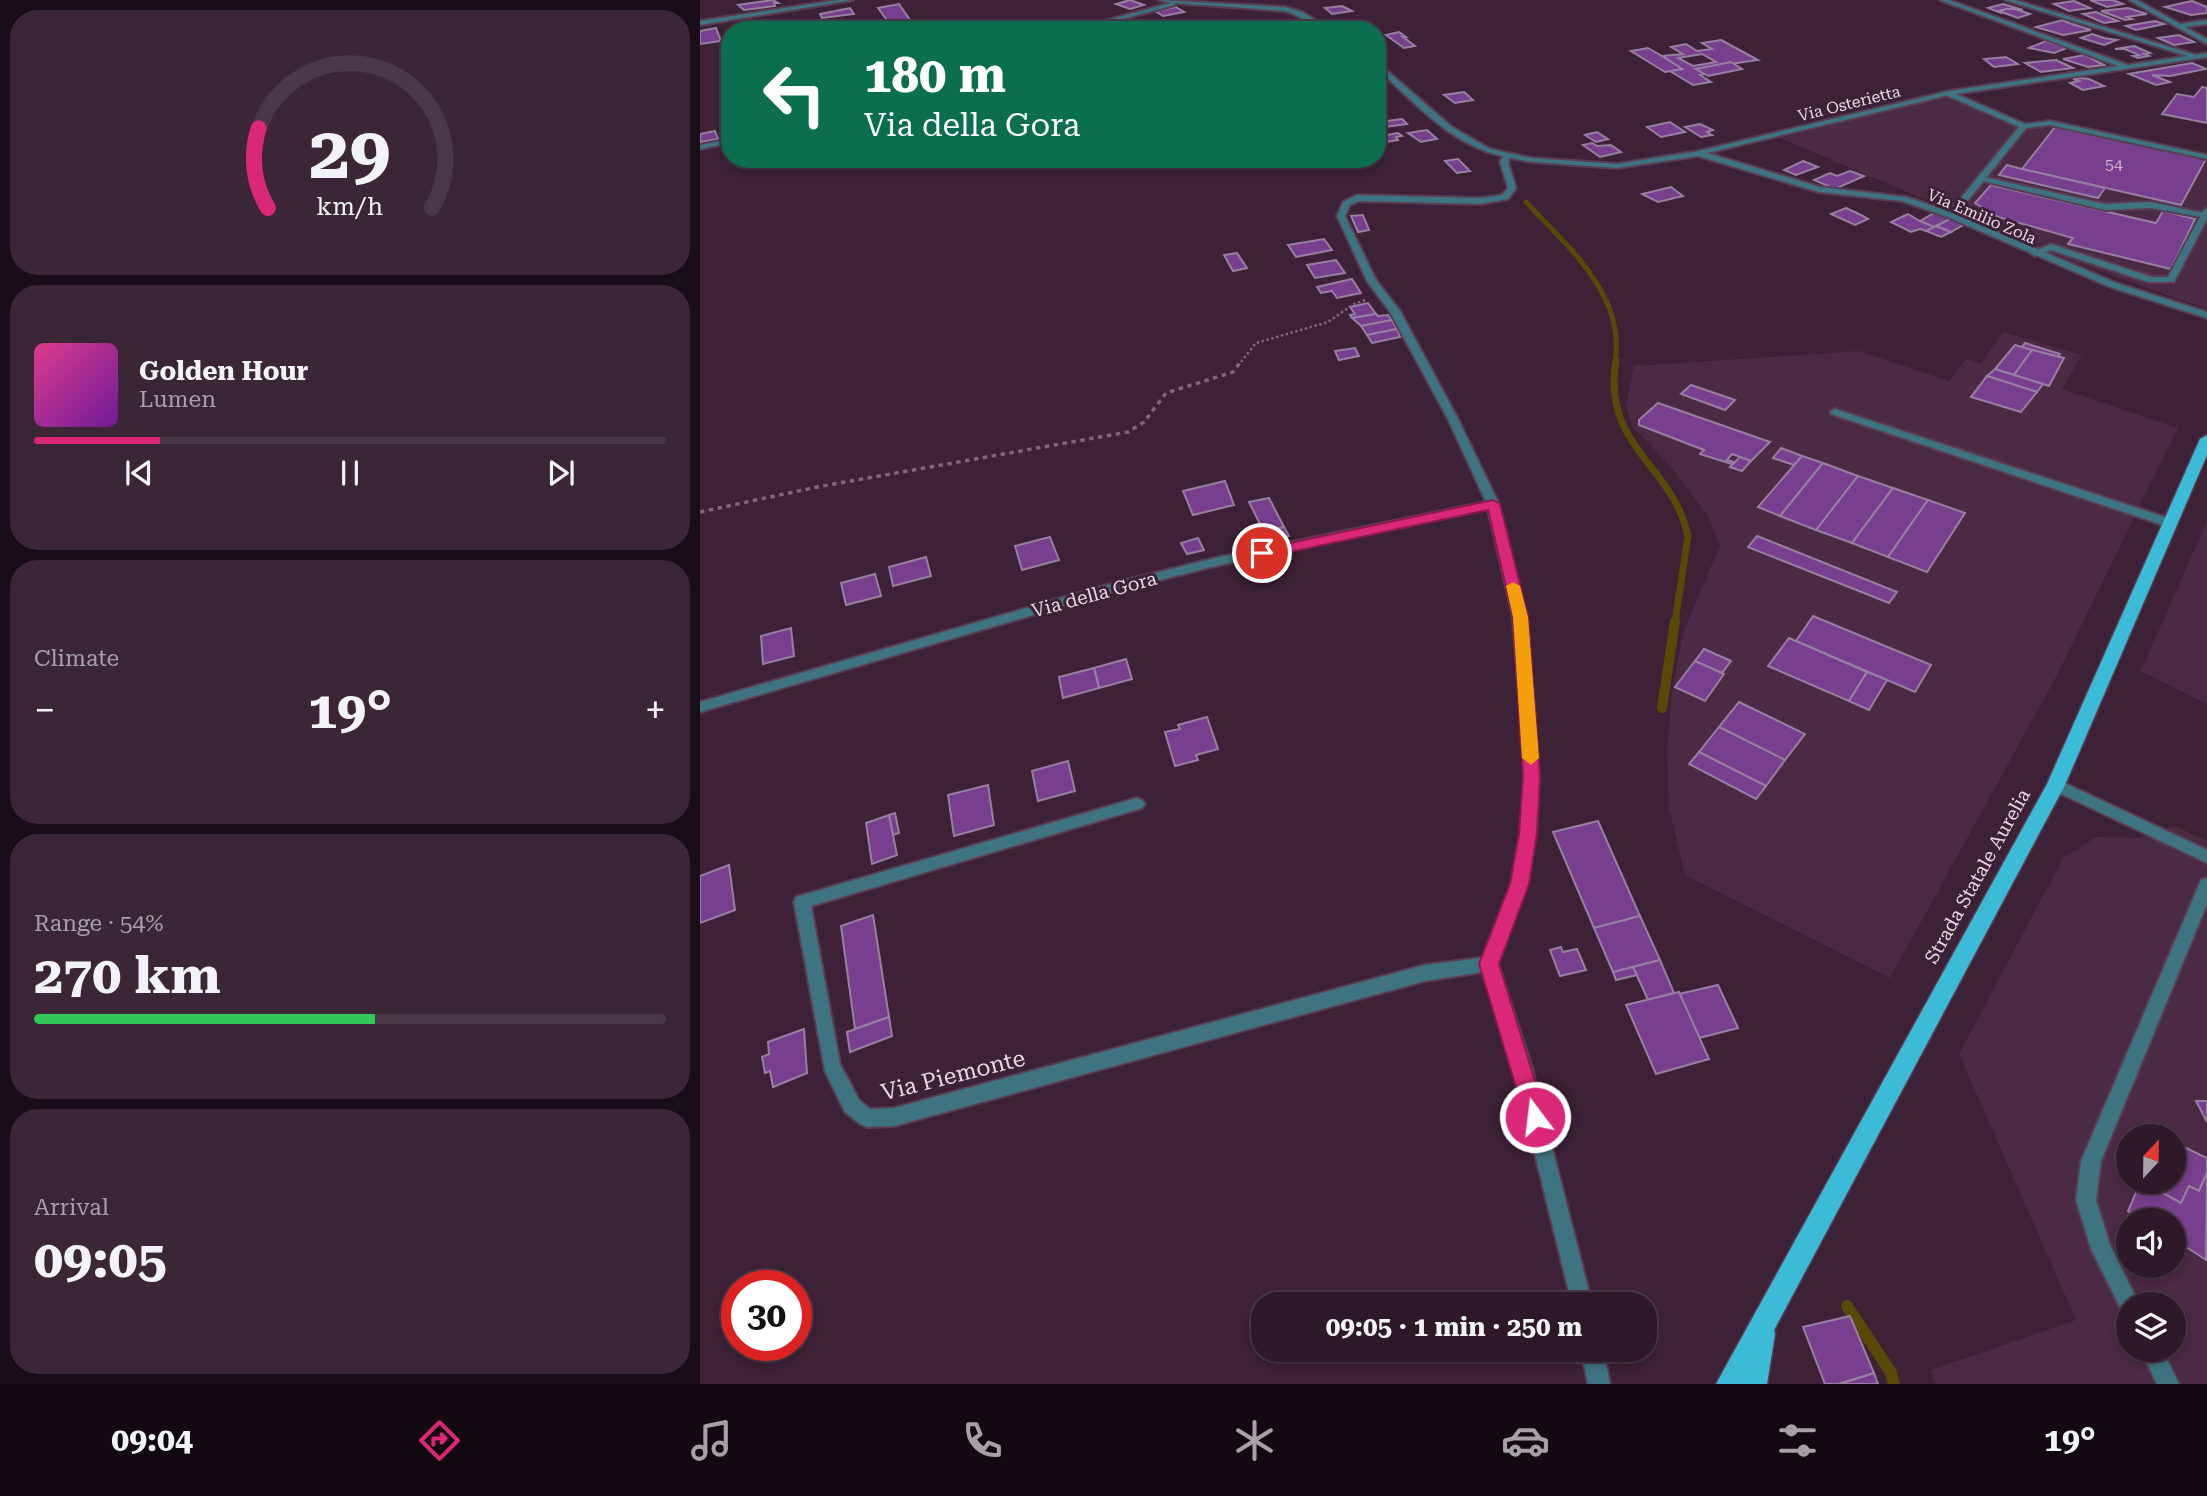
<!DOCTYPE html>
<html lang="en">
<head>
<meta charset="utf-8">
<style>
	:root { --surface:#2e1929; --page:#3a2635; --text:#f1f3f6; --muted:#a7a0a8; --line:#493846; --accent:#db2777 }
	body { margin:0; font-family:"Roboto Serif",serif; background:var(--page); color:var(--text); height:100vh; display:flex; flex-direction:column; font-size:26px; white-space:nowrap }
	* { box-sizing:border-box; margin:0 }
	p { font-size:23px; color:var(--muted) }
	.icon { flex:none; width:38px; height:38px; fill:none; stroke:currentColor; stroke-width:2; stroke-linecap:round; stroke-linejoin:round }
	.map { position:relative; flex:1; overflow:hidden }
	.sheet { display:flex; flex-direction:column; gap:10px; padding:10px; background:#190e17; width:700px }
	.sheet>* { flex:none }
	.top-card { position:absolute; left:21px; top:21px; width:665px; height:147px; border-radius:28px; box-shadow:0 4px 10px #0003,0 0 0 2px var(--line); background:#0b6e4f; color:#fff; overflow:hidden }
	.needle { width:46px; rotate:22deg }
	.controls { position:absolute; left:1416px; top:1124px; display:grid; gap:14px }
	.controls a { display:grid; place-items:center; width:70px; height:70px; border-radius:50%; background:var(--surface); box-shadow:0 4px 10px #0003,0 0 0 2px var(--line); font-size:35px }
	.speed { position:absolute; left:21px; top:1270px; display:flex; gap:14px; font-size:35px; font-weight:700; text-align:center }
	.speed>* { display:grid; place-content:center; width:91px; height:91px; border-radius:50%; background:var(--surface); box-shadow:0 4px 10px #0003,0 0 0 2px var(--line); line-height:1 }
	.speed .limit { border:10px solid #d22; background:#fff; color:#111 }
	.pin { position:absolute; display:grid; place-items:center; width:60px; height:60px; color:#fff; margin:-30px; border:4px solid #fff; border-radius:50%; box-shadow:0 2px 7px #0007 }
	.me { position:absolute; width:77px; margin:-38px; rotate:345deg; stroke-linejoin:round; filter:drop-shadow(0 0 5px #0008) }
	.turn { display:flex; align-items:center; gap:24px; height:147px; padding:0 28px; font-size:32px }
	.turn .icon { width:91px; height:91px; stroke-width:2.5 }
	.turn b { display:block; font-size:49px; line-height:60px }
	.big { font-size:52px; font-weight:700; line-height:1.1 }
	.sheet .tile { flex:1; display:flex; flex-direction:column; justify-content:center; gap:10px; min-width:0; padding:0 24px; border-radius:28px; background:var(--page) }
	.sheet .dial { align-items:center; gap:0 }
	.dial svg { height:182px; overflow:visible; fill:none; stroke:var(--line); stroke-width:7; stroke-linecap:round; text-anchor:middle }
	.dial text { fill:var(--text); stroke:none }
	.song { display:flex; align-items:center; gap:21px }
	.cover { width:84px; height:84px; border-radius:10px; background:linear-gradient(135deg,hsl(330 70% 55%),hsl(280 70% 35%)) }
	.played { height:7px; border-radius:4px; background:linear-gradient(90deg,var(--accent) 20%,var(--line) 20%) }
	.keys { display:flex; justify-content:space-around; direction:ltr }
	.heat { display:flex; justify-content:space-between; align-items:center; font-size:38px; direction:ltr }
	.charge { height:10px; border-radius:5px; background:linear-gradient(90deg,#34c759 54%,var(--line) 0) }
	.trip { position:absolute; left:551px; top:1292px; width:406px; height:70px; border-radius:28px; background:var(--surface); box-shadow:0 4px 10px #0003,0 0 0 2px var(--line); font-weight:700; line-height:70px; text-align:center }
	.dock { display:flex; height:112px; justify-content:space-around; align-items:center; background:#120a10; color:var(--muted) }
	.dock .icon { width:49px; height:49px }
	.dock .selected { color:var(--accent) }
	.dock b { font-size:32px; color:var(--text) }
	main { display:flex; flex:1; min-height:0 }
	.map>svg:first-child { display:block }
	.built { fill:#4b2a43; fill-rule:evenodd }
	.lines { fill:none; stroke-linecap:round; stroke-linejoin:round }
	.stream-far3 { stroke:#584906; stroke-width:5 }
	.stream-far2 { stroke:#584906; stroke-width:7 }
	.stream-far1 { stroke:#584906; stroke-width:10 }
	.stream { stroke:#584906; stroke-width:12 }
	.building { fill:#783f8e; stroke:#967fa0; stroke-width:2; fill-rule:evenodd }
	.lane-casing { stroke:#593e53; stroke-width:4 }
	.street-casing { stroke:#593e53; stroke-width:4 }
	.primary-casing { stroke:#593e53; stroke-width:3 }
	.path-far1 { stroke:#7f6779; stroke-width:2.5; stroke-dasharray:2.5 2.5; stroke-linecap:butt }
	.path { stroke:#7f6779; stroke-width:3.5; stroke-dasharray:4.5 4.5; stroke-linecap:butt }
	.lane { fill:#3e7481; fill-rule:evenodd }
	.street { fill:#3e7481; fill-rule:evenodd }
	.primary { fill:#3bbbd7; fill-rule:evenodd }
	.route { fill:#db2777; stroke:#8e194d; stroke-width:2 }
	.slow { fill:#f59e0b }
	.labels { text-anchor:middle; stroke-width:6; stroke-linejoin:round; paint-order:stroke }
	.far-street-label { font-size:16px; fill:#ead7e4; stroke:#3d2137 }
	.number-label { font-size:16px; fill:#ceb1ce }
	.street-label { font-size:19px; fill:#ead7e4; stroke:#3d2137 }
	.near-street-label { font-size:23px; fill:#ead7e4; stroke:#3d2137 }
</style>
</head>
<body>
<main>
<section class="sheet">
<div class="tile dial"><svg viewBox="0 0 100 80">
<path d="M14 69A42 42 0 1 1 86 69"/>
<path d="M14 69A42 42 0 0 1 10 34" stroke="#db2777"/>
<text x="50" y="56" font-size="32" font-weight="700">29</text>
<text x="50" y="72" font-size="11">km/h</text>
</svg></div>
<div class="tile">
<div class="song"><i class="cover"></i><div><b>Golden Hour</b><p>Lumen</p></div></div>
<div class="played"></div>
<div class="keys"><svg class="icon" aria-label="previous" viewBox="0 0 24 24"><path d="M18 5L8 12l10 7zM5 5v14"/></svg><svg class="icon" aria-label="pause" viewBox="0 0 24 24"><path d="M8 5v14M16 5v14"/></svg><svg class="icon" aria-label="next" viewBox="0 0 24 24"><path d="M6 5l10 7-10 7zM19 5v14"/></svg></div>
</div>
<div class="tile"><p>Climate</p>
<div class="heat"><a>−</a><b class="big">19°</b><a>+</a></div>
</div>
<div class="tile"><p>Range · 54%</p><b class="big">270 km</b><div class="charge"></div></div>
<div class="tile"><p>Arrival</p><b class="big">09:05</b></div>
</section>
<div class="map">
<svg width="1507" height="1384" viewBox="0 0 1507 1384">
	<rect width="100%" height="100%" fill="#3d2137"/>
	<g class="built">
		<polygon points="1248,96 1315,126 1355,127 1507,159 1507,309 1360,257 1080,138"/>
		<polygon points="1303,332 1382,355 1362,389 1478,428 1355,679 1190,978 985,875 969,808 967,751 972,694 983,633 1020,545 1007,515 972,468 932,426 926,405 934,366 1159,351 1249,381 1266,359 1281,363"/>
		<polygon points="1507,521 1507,704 1441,671"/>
		<path d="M1475,826L1507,841V1384H1236L1231,1370L1376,1320L1259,1054L1363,858L1396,837L1439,838ZM1428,1136H1474V1181H1428ZM1428,1220H1474V1265H1428ZM1428,1304H1474V1349H1428Z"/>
	</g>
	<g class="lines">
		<path class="stream-far3" d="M826,202C868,247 926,295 915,362"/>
		<path class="stream-far2" d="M916,360C901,446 973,465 988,536L975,622"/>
		<polyline class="stream-far1" points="962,708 975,621"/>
		<polyline class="stream" points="1147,1306 1190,1371 1194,1384"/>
	</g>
	<g class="building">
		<polygon points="73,0 78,3 74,3 75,6 44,10 38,5"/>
		<polygon points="430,0 444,5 430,9 416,4"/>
		<polygon points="1390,0 1413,0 1423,4 1407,7"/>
		<polygon points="1374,1 1390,8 1369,11 1354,4"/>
		<polygon points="1492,1 1507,7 1507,13 1491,15 1465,7"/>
		<polygon points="199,4 210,20 189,23 178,8"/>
		<polygon points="1303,4 1323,10 1306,9 1299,11 1304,12 1301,13 1288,8"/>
		<polygon points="642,6 652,11 632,14 625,8"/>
		<polygon points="476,7 484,12 463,16 455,11"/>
		<polygon points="150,8 154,14 122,18 120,14"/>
		<polygon points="1428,8 1447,14 1427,17 1432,19 1425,20 1401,11"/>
		<polygon points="1306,9 1315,9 1330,14 1318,18 1299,11"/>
		<polygon points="1396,12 1403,15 1418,21 1404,23 1383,14"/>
		<polygon points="78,20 83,29 42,30 40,26"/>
		<polygon points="1363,20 1369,23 1391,30 1363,35 1336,27"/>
		<polygon points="1455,21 1464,24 1436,30 1426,26"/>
		<polygon points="658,23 671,26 660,30 639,28"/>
		<polygon points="16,28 21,41 0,44 0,31"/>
		<polygon points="699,32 706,37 703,37 715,46 704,48 686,35"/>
		<polygon points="1392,34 1404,38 1417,40 1404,45 1381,38"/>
		<polygon points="1479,35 1494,42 1474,45 1458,38"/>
		<path d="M1021,40L1058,60L996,69L1005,74L1000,75L1011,82L993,85L970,71L982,69L962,56L983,54L971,47L986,44L997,51L1012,49L1002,43ZM1002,54L1016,62L993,66L978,58Z"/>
		<polygon points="1346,41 1367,48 1354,53 1329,48"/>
		<polygon points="1434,46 1450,53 1444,54 1449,56 1438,58 1433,56 1439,55 1425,49 1415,49"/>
		<polygon points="948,48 962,56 982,69 965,72 931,51"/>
		<polygon points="1385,55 1404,65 1388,67 1363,59"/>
		<polygon points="1306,57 1318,64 1294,67 1284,59"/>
		<polygon points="1356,60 1373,68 1341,72 1325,63"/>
		<polygon points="1031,62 1042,69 1008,76 996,69"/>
		<polygon points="1492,63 1506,69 1470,76 1452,75 1470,82 1456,85 1429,74"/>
		<polygon points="1379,78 1389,79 1404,86 1383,90 1370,83 1379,81 1373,79"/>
		<polygon points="1502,87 1507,88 1507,123 1462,114 1477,94 1494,97"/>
		<polygon points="764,92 773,100 755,103 744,95"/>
		<polygon points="702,119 707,124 685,127 680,122"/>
		<polygon points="970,122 985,132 961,137 947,127"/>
		<polygon points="1000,124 1013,130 1007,132 1012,135 1001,137 985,127"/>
		<polygon points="1355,127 1506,159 1481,205 1322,169"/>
		<polygon points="727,130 737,139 721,142 708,133"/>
		<polygon points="15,131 18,139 0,142 0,134"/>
		<polygon points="897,132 908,139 896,142 885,135"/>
		<polygon points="698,133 702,136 696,137 698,140 686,142 680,136"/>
		<polygon points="892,143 897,146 911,145 921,152 900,157 883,145"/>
		<polygon points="758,159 770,171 757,173 745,161"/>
		<polygon points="1103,161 1118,167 1096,175 1084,170"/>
		<polygon points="1307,165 1322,169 1405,188 1398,198 1299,175"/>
		<polygon points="1150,171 1164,176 1135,189 1114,180 1130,173 1137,176"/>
		<polygon points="1291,185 1456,223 1463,211 1495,219 1471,269 1368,244 1373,238 1298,217 1275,203"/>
		<polygon points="971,187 983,196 958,202 942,194"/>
		<polygon points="1146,208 1161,215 1168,219 1155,225 1131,214"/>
		<polygon points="1236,212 1252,218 1234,227 1220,221"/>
		<polygon points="1208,214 1220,221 1234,227 1226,231 1220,229 1211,232 1191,222"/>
		<polygon points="663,215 669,230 658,232 651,216"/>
		<polygon points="1252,218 1265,224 1251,232 1236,226"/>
		<polygon points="1236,226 1251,232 1241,237 1226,231"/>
		<polygon points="624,239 632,250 596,257 588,245"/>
		<polygon points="537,253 547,268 533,271 524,255"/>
		<polygon points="636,260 645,273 615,278 607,265"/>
		<polygon points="652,279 661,293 637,298 632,291 621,293 617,287"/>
		<polygon points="668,303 676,314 652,318 650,315 655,314 650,307"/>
		<polygon points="676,314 678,316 688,315 692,320 661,326 652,318"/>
		<polygon points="692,320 697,329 667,335 661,326"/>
		<polygon points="697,329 700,337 672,343 667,335"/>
		<polygon points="1325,343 1360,354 1356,358 1322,347"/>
		<polygon points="1315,345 1332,350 1314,375 1295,369"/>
		<polygon points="655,348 659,356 639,360 635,351"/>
		<polygon points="1332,350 1364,358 1349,386 1314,375"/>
		<polygon points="1295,369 1314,375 1343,384 1337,392 1287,376"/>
		<polygon points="1287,376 1337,392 1321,412 1271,397"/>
		<polygon points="991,385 1035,400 1025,410 981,394"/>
		<polygon points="958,403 1070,442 1051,461 1032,454 1027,460 1034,462 1032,464 1000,454 1004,450 939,425 939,420"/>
		<polygon points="1081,448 1102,456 1094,465 1073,458"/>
		<polygon points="1102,456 1123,463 1080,516 1058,507"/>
		<polygon points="1040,457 1051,461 1042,471 1030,467"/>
		<polygon points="1123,463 1158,476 1116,530 1080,516"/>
		<polygon points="1158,476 1193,488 1152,543 1116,530"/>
		<polygon points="525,481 534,505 493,515 483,491"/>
		<polygon points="1193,488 1228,500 1188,557 1152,543"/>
		<polygon points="569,498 584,527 564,532 549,502"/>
		<polygon points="1228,500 1265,513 1227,572 1188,557"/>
		<polygon points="584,527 589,536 577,540 572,530"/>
		<polygon points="1057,536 1197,592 1189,603 1048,547"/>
		<polygon points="350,537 359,560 322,570 315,546"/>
		<polygon points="498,538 504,550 487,554 481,543"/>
		<polygon points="226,557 231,576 193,586 189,567"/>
		<polygon points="175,574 181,596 146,605 141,583"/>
		<polygon points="1113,616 1231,665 1215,692 1096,641"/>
		<polygon points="91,628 94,656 63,664 61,636"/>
		<polygon points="1089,638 1167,672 1149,701 1068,666"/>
		<polygon points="1004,649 1031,661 1022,673 995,661"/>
		<polygon points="426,659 432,679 399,688 394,668"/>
		<polygon points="995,661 1024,674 1005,701 975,687"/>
		<polygon points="394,668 399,688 363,698 359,677"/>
		<polygon points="1167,672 1187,680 1169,710 1149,701"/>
		<polygon points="1039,702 1105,734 1085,760 1019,727"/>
		<polygon points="507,717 518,749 496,755 498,760 475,766 465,732 480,729 478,725"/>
		<polygon points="1019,727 1085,760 1066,786 999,752"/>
		<polygon points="999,752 1066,786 1056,799 989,764"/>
		<polygon points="368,761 375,791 338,801 332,771"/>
		<polygon points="288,785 294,825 254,836 248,795"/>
		<polygon points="195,813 199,833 193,835 189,815"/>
		<polygon points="189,815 197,855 172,864 166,823"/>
		<polygon points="898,821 940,916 894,928 853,832"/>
		<polygon points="29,865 35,910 0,923 0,876"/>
		<polygon points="173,915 189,1017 155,1029 141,926"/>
		<polygon points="940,916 960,960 913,972 894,928"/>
		<polygon points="861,947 863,952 877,949 886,970 860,976 850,950"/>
		<polygon points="960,960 974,993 948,1000 933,967"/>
		<polygon points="933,967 937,975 916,980 913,972"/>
		<polygon points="1018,985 1038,1028 999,1038 979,994"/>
		<polygon points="979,992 1009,1059 956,1074 926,1005"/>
		<polygon points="189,1017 192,1036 150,1052 147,1032"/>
		<polygon points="104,1029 107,1073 73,1087 70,1071 65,1073 62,1057 69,1054 68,1042"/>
		<polygon points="1496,1101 1507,1101 1507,1122"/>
		<polygon points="1480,1145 1507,1158 1507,1173 1499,1191 1489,1186 1481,1203 1444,1181 1474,1181 1474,1149 1476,1150"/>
		<polygon points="1507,1173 1506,1260 1474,1239 1474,1220 1443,1220 1428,1211 1441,1181 1481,1203 1489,1186 1499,1191"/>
		<polygon points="1150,1316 1174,1373 1138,1384 1125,1384 1103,1327"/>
		<polygon points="1174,1373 1178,1384 1140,1384"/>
	</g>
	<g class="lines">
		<g class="lane-casing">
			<g id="lane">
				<polygon points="1249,91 1325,124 1350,121 1507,155 1507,159 1350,125 1326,128 1262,208 1251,216 1245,216 1245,212 1256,204 1319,127 1246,95 1245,93"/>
				<polygon points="1507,208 1507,219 1474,282 1448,282 1351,250 1335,256 1330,253 1351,244 1452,277 1468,277 1503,211"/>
				<polygon points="1135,409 1474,520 1476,523 1470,527 1466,526 1131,414 1130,412"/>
				<polygon points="1356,779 1507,850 1507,863 1351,789 1348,785 1351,781"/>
				<polygon points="437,798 442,800 445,804 442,808 111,906 140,1064 159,1100 170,1109 194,1108 725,965 789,957 795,959 798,964 795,969 789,971 725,981 194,1126 167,1127 160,1124 145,1112 125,1071 94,902 96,897"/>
				<polygon points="1507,878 1507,904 1401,1161 1396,1200 1410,1245 1439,1304 1428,1304 1428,1314 1422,1311 1391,1249 1376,1200 1381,1161 1499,885 1501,880"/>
				<polygon points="1440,1349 1462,1349 1479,1384 1457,1384"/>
			</g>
		</g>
		<g class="street-casing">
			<g id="street">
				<polygon points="138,0 153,0 0,25 0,21"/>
				<path d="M459,0L585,7L602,12L632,30C616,30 601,15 585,11L475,3V5L382,30H370L471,3Z"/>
				<path d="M1240,0H1249L1428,65L1488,56L1305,0H1315L1496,55L1507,53V57L1249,95L1007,153L1120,187L1206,197L1251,212L1416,283L1507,312V318L1410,287L1245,216L1202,201L1119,192L998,156L917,168L832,162L810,158L808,162L816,188L808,199L780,204L659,201L650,205L645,216L676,280L700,311L758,419L799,504L827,617L839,776L836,834L827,884L798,964L831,1065L892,1304H872L813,1065L780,964L811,884L820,834L825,776L813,617L788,509L515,566L405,594L0,712V702L403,586L515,558L786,502L748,419L690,312L667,281L637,216L643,202L657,195L780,198L802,195L808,188L800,162L803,156C752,146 714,102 677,68V62L752,127L790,149L832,158L917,164L999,151L1249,91L1418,66Z"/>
				<polygon points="1429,0 1437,0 1480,24 1507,20 1507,24 1485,27 1507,39 1507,44"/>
				<polygon points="30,139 30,143 0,149 0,145"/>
				<polygon points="1279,176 1405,204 1451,202 1507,214 1507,218 1451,208 1405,210 1279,180"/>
				<polygon points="881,1349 903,1349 910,1384 888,1384"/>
			</g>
		</g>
		<g class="primary-casing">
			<polygon id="primary" points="1507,435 1507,455 1365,785 1074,1330 1075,1334 1067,1384 1016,1384 1347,784 1500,439"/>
		</g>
		<polyline class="path-far1" points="541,362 556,343 628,322 654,304 666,300"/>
		<polyline class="path" points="0,512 117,487 428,432 444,422 466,393 533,372 542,360"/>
		<use href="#lane" class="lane"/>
		<use href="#street" class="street"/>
		<use href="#primary" class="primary"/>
	</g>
	<polygon class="route" points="793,500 800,504 828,617 840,776 837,834 829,884 799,964 846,1117 843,1124 835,1127 828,1124 825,1117 779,964 810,884 819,834 823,776 813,617 788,510 562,558 555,553 562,549"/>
	<polygon class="slow" points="813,582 820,586 828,617 839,758 831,765 822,758 813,617 806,586"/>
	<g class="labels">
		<g class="far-street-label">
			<text transform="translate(1149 103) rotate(-14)" y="6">Via Osterietta</text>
			<text transform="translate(1282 216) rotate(23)" y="6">Via Emilio Zola</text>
		</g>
		<g class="number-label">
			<text x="1414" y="170">54</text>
		</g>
		<g class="street-label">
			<text transform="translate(394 594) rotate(-15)" y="7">Via della Gora</text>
			<text transform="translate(1277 876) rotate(-61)" y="7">Strada Statale Aurelia</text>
		</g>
		<g class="near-street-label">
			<text transform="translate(253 1075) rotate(-14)" y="8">Via Piemonte</text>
		</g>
	</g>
</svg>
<div class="controls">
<a><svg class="needle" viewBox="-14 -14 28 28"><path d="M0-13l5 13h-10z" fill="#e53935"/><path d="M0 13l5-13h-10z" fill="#a7a0a8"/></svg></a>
<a><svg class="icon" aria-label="sound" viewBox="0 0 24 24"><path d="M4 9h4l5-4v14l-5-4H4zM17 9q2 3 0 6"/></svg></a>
<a><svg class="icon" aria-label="layers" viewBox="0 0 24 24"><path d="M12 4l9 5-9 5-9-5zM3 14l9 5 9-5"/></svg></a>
</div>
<div class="speed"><div class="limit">30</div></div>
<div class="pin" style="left:562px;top:553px;background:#d93025"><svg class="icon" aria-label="arrive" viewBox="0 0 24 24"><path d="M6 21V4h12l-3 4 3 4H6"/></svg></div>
<svg class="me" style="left:835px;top:1117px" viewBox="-20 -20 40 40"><circle r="17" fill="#db2777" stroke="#fff" stroke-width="3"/><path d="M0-11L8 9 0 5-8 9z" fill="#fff"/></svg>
<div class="trip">09:05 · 1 min · 250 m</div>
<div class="top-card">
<div class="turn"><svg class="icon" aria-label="left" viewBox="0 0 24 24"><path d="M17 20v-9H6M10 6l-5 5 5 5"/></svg><div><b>180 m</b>Via della Gora</div></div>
</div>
</div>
</main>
<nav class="dock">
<b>09:04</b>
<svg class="icon selected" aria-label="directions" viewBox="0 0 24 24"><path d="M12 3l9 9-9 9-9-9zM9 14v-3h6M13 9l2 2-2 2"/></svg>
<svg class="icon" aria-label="music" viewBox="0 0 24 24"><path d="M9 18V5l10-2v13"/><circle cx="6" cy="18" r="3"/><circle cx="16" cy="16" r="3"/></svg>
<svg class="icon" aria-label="phone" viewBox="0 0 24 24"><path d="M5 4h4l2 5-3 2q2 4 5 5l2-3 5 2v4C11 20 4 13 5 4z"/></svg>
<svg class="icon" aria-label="climate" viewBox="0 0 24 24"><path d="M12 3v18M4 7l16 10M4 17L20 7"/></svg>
<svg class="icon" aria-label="car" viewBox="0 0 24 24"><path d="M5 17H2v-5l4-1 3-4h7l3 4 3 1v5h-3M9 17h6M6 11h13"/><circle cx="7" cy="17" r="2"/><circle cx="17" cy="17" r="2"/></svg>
<svg class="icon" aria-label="filters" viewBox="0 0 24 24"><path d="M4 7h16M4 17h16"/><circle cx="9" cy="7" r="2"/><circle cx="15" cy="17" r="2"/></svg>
<b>19°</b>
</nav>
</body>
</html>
